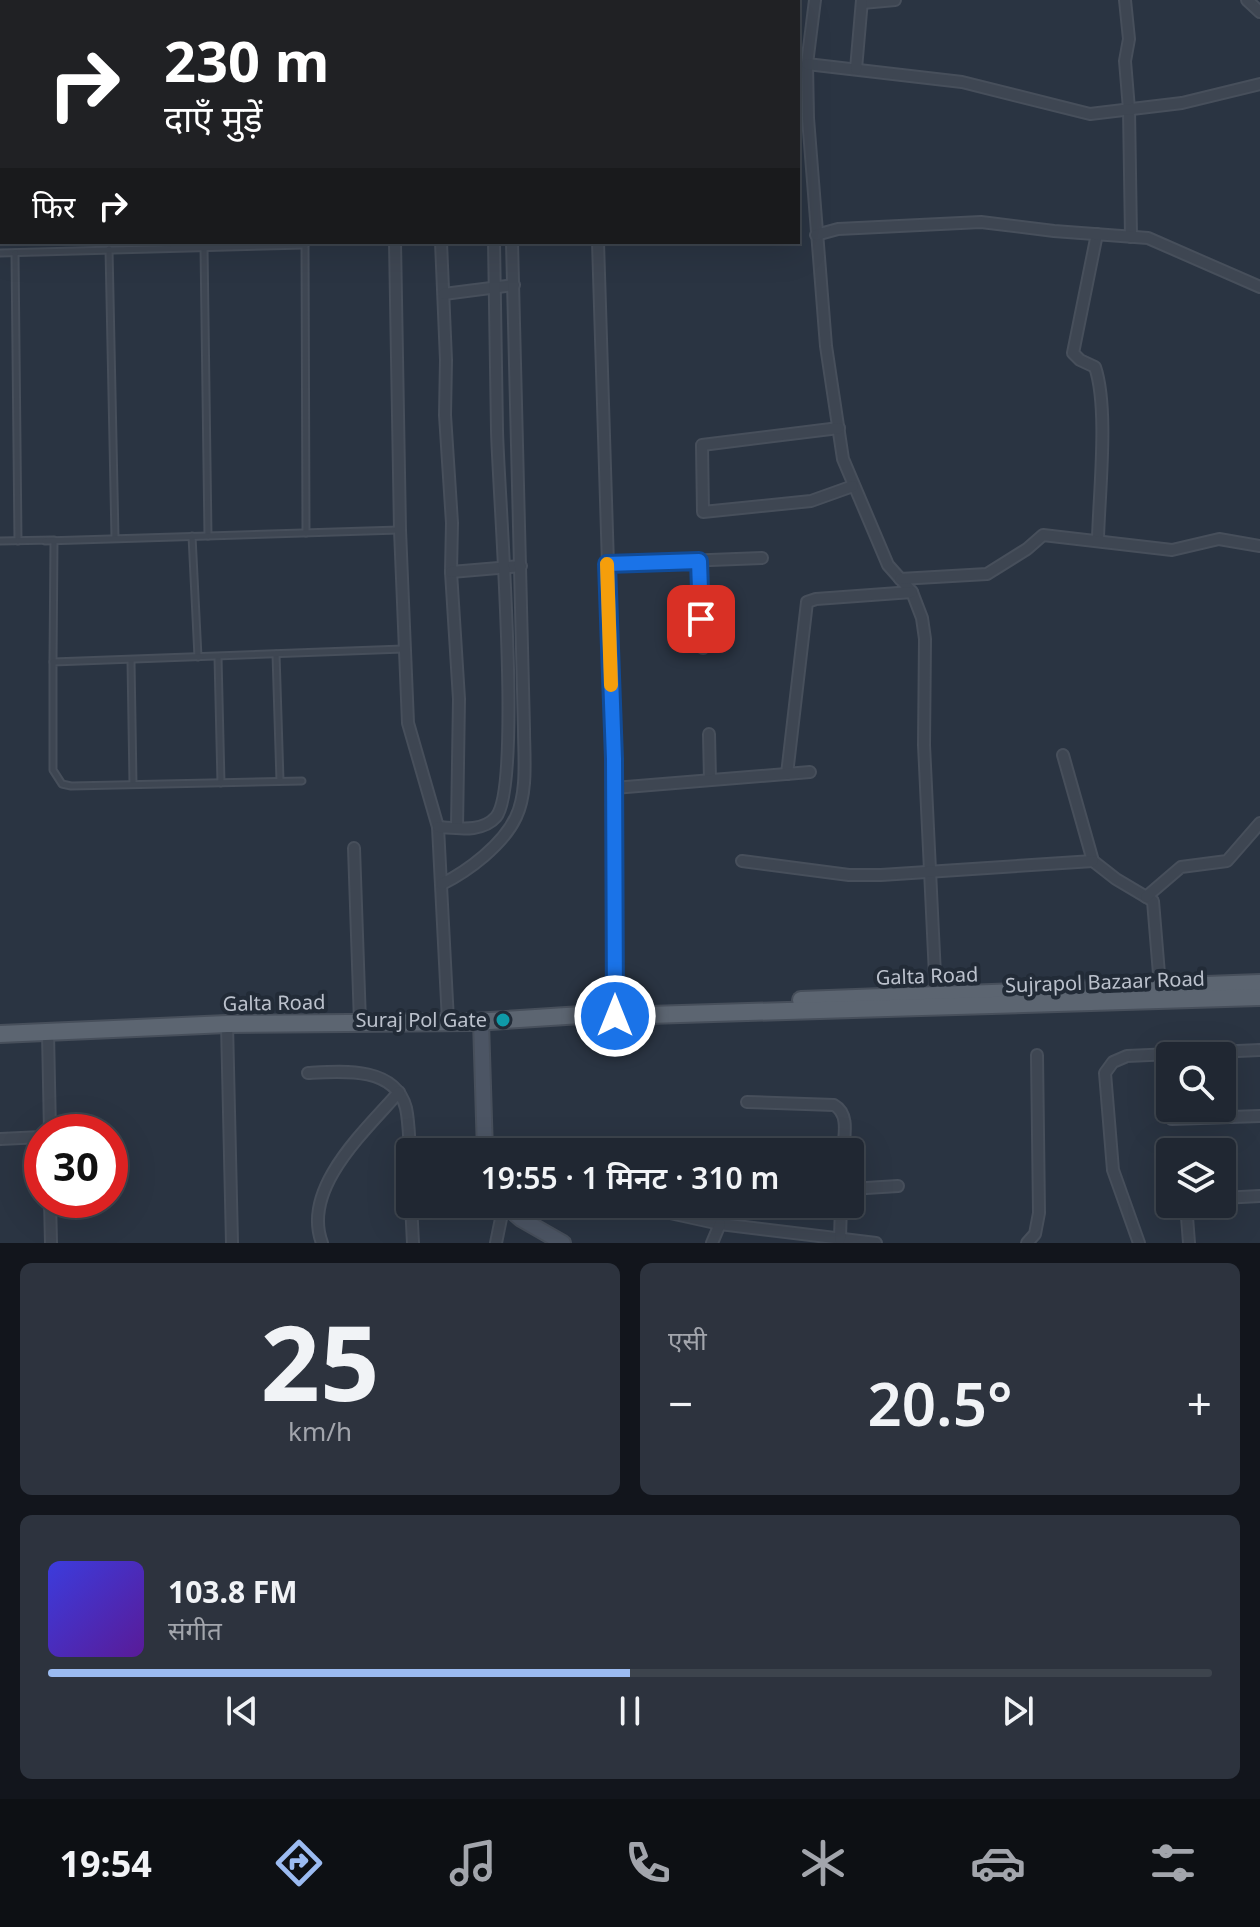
<!DOCTYPE html>
<html lang="hi">
<head>
<meta charset="utf-8">
<style>
	:root { --surface:#202732; --page:#2d333e; --text:#f1f3f6; --muted:#a2a5ac; --line:#3d444d; --accent:#9bbbf1 }
	body { margin:0; font-family:"Noto Sans","Noto Sans Devanagari",sans-serif; background:var(--page); color:var(--text); height:100vh; display:flex; flex-direction:column; font-size:30px; white-space:nowrap }
	* { box-sizing:border-box; margin:0 }
	p { font-size:26px; color:var(--muted) }
	.icon { flex:none; width:44px; height:44px; fill:none; stroke:currentColor; stroke-width:2; stroke-linecap:round; stroke-linejoin:round }
	.map { position:relative; height:1243px; overflow:hidden }
	.side { display:flex; flex-direction:column; gap:20px; padding:20px; background:#12151c; flex:1 }
	.side>* { flex:none }
	.banner { position:absolute; left:0px; top:0px; width:800px; height:244px; box-shadow:0 8px 32px #0002,0 0 0 2px var(--line); background:#202124; color:#fff; overflow:hidden }
	.fabs { position:absolute; left:1156px; top:1042px; display:grid; gap:16px }
	.fabs a { display:grid; place-items:center; width:80px; height:80px; border-radius:8px; background:var(--surface); box-shadow:0 8px 32px #0002,0 0 0 2px var(--line); font-size:40px }
	.speed { position:absolute; left:24px; top:1114px; display:flex; gap:16px; font-size:40px; font-weight:700; text-align:center }
	.speed>* { display:grid; place-content:center; width:104px; height:104px; border-radius:50%; background:var(--surface); box-shadow:0 8px 32px #0002,0 0 0 2px var(--line); line-height:1 }
	.speed .limit { border:12px solid #d22; background:#fff; color:#111 }
	.pin { position:absolute; display:grid; place-items:center; width:68px; height:68px; color:#fff; margin:-34px; border-radius:16px; box-shadow:0 4px 12px #0006 }
	.me { position:absolute; width:88px; margin:-44px; rotate:0deg; stroke-linejoin:round; filter:drop-shadow(0 0 6px #0008) }
	.turn { display:flex; align-items:center; gap:28px; height:168px; padding:0 32px; font-size:36px }
	.turn .icon { width:104px; height:104px; stroke-width:2.5 }
	.turn b { display:block; font-size:56px; line-height:68px }
	.then { display:flex; align-items:center; height:76px; padding:0 32px; background:#0003; gap:16px; font-size:30px }
	.big { font-size:60px; font-weight:600; line-height:1.1 }
	.side .tile { flex:1; display:flex; flex-direction:column; justify-content:center; gap:12px; min-width:0; padding:0 28px; border-radius:12px; background:var(--page) }
	.side .dial { align-items:center; gap:0 }
	.dial b { font-size:104px; line-height:1 }
	.song { display:flex; align-items:center; gap:24px }
	.cover { width:96px; height:96px; border-radius:12px; background:linear-gradient(135deg,hsl(240 70% 55%),hsl(270 70% 35%)) }
	.played { height:8px; border-radius:4px; background:linear-gradient(90deg,var(--accent) 50%,var(--line) 50%) }
	.keys { display:flex; justify-content:space-around; direction:ltr }
	.heat { display:flex; justify-content:space-between; align-items:center; font-size:44px; direction:ltr }
	.side .tiles { flex:1; display:grid; gap:20px; grid-template-columns:1fr 1fr }
	.tile:last-child { grid-column:span 2 }
	.trip { position:absolute; left:396px; top:1138px; width:468px; height:80px; border-radius:8px; background:var(--surface); box-shadow:0 8px 32px #0002,0 0 0 2px var(--line); font-weight:600; line-height:80px; text-align:center }
	.tabs { display:flex; height:128px; justify-content:space-around; align-items:center; background:#0d1014; color:var(--muted) }
	.tabs .icon { width:56px; height:56px }
	.tabs .selected { color:var(--accent) }
	.tabs b { font-size:36px; color:var(--text) }
	.map>svg:first-child { display:block }
	.lines { fill:none; stroke-linecap:round; stroke-linejoin:round }
	.lane-casing { stroke:#474f5b; stroke-width:9 }
	.street-casing { stroke:#474f5b; stroke-width:14 }
	.secondary-casing { stroke:#474f5b; stroke-width:18 }
	.primary-casing { stroke:#474f5b; stroke-width:20 }
	.lane { stroke:#3e4652; stroke-width:5 }
	.street { stroke:#3e4652; stroke-width:10 }
	.secondary { stroke:#4c5564; stroke-width:14 }
	.primary { stroke:#5c6571; stroke-width:16 }
	.route-casing { stroke:#114b97; stroke-width:20 }
	.route { stroke:#1a73e8; stroke-width:14 }
	.slow { stroke:#f59e0b; stroke-width:14 }
	.culture-dot { fill:#0f9aa8; stroke:#222b37; stroke-width:3 }
	.labels { text-anchor:middle; stroke-width:8; stroke-linejoin:round; paint-order:stroke }
	.street-label { font-size:20px; fill:#bbc1cc; stroke:#222b37 }
	.poi-label { font-size:20px; fill:#bbc1cc; stroke:#222b37; text-anchor:end }
</style>
</head>
<body>
<div class="map">
<svg width="1260" height="1243" viewBox="0 0 1260 1243">
	<rect width="100%" height="100%" fill="#2a3442"/>
	<g class="lines">
		<g class="lane-casing">
			<g id="lane">
				<polyline points="0,34 2,34"/>
				<polyline points="0,133 2,133"/>
				<polyline points="305,242 306,533"/>
				<polyline points="204,247 208,536"/>
				<polyline points="109,249 115,538"/>
				<polyline points="0,253 305,245"/>
				<polyline points="15,253 18,541"/>
				<polyline points="192,536 198,657"/>
				<polyline points="0,541 54,540 53,662"/>
				<polyline points="45,541 399,530"/>
				<polyline points="276,654 280,781"/>
				<polyline points="218,657 221,783"/>
				<polyline points="131,661 133,784"/>
				<polyline points="302,781 71,786 62,784 53,770 53,662 403,649"/>
			</g>
		</g>
		<g class="street-casing">
			<g id="street">
				<polyline points="489,0 489,2"/>
				<polyline points="500,0 500,2"/>
				<polyline points="596,0 596,2"/>
				<polyline points="815,0 807,64 808,118 826,346 843,459 888,565 912,592 922,618 925,639 924,745 936,996"/>
				<polyline points="1125,0 1129,39 1125,61 1129,109 1131,237"/>
				<polyline points="1247,0 1260,12"/>
				<polyline points="862,3 895,0"/>
				<polyline points="807,64 962,82 1090,114 1182,103 1260,84"/>
				<polyline points="856,69 862,0"/>
				<path d="M1097,234L1073,353L1080,360L1095,367C1109,408 1099,494 1098,539"/>
				<polyline points="816,235 838,229 981,222 1054,231 1148,238 1260,287"/>
				<polyline points="395,242 400,530 408,723 438,827 448,1021"/>
				<polyline points="441,242 446,360 445,415 452,523 451,572 459,699 457,828"/>
				<polyline points="598,242 614,759 615,1016"/>
				<polyline points="444,294 514,285"/>
				<polyline points="839,428 702,445 703,512 811,501 853,486"/>
				<polyline points="699,561 703,648"/>
				<polyline points="607,564 762,558"/>
				<polyline points="451,572 521,566"/>
				<polyline points="900,579 987,574 1027,549 1043,535 1172,550 1219,539 1260,546"/>
				<polyline points="709,734 710,780"/>
				<polyline points="1063,755 1093,861 1116,879 1153,901 1160,986"/>
				<polyline points="787,774 807,602 816,599 912,592"/>
				<polyline points="614,788 810,772"/>
				<path d="M438,827C457,828 482,833 496,817C523,785 498,489 497,430C496,368 495,305 494,242"/>
				<polyline points="354,848 360,1022"/>
				<polyline points="742,861 849,875 881,875 1093,861"/>
				<path d="M442,884C468,871 503,845 516,817C528,792 524,756 524,729L512,242"/>
				<polyline points="1146,897 1181,867 1227,861 1260,823"/>
				<polyline points="227,1024 232,1243"/>
				<polyline points="48,1033 50,1132"/>
				<polyline points="1165,1054 1168,1108 1172,1119 1260,1116"/>
				<path d="M308,1073C342,1071 395,1066 406,1108C409,1122 409,1138 410,1152"/>
				<path d="M747,1102L834,1105C850,1114 844,1136 843,1152"/>
				<polyline points="0,1139 42,1137"/>
				<polyline points="850,1189 898,1186"/>
				<polyline points="1222,1198 1260,1196"/>
				<polyline points="50,1200 51,1243"/>
				<polyline points="411,1204 413,1243"/>
				<polyline points="629,1204 720,1224 876,1243"/>
				<polyline points="840,1239 841,1204"/>
				<path d="M322,1243C301,1188 366,1130 399,1092"/>
				<polyline points="496,1243 504,1204"/>
				<polyline points="712,1243 720,1224"/>
				<polyline points="1027,1243 1035,1234 1039,1213 1037,1055"/>
				<polyline points="1139,1243 1113,1170 1105,1073 1113,1062 1127,1056 1260,1050"/>
				<polyline points="1189,1243 1187,1217 1193,1204"/>
			</g>
		</g>
		<g class="secondary-casing">
			<g id="secondary">
				<polyline points="481,1021 485,1152"/>
				<polyline points="504,1204 521,1219 563,1243"/>
			</g>
		</g>
		<g class="primary-casing">
			<g id="primary">
				<polyline points="801,1000 1260,983"/>
				<polyline points="0,1034 227,1024 474,1022 597,1014 615,1016 1260,997"/>
			</g>
		</g>
		<use href="#lane" class="lane"/>
		<use href="#street" class="street"/>
		<use href="#secondary" class="secondary"/>
		<use href="#primary" class="primary"/>
	</g>
	<g class="lines">
		<g class="route-casing">
			<polyline id="route" points="615,1016 614,759 607,564 699,561 701,619"/>
		</g>
		<use href="#route" class="route"/>
		<polyline class="slow" points="607,564 611,685"/>
	</g>
	<circle class="culture-dot" cx="503" cy="1020" r="8"/>
	<g class="labels">
		<g class="street-label">
			<text transform="translate(927 976) rotate(-2)" y="7">Galta Road</text>
			<text transform="translate(1105 982) rotate(-2)" y="7">Sujrapol Bazaar Road</text>
			<text transform="translate(274 1003) rotate(-1)" y="7">Galta Road</text>
		</g>
		<g class="poi-label">
			<text x="487" y="1027">Suraj Pol Gate</text>
		</g>
	</g>
</svg>
<div class="fabs">
<a><svg class="icon" aria-label="search" viewBox="0 0 24 24"><circle cx="10" cy="10" r="6"/><path d="M15 15l6 6"/></svg></a>
<a><svg class="icon" aria-label="layers" viewBox="0 0 24 24"><path d="M12 4l9 5-9 5-9-5zM3 14l9 5 9-5"/></svg></a>
</div>
<div class="speed"><div class="limit">30</div></div>
<div class="pin" style="left:701px;top:619px;background:#d93025"><svg class="icon" aria-label="arrive" viewBox="0 0 24 24"><path d="M6 21V4h12l-3 4 3 4H6"/></svg></div>
<svg class="me" style="left:615px;top:1016px" viewBox="-20 -20 40 40"><circle r="17" fill="#1a73e8" stroke="#fff" stroke-width="3"/><path d="M0-11L8 9 0 5-8 9z" fill="#fff"/></svg>
<div class="trip">19:55 · 1 मिनट · 310 m</div>
<div class="banner">
<div class="turn"><svg class="icon" aria-label="right" viewBox="0 0 24 24"><path d="M7 20v-9h11M14 6l5 5-5 5"/></svg><div><b>230 m</b>दाएँ मुड़ें</div></div>
<div class="then">फिर<svg class="icon" aria-label="right" viewBox="0 0 24 24"><path d="M7 20v-9h11M14 6l5 5-5 5"/></svg></div>
</div>
</div>
<section class="side">
<div class="tiles">
<div class="tile dial"><b>25</b><p>km/h</p></div>
<div class="tile"><p>एसी</p>
<div class="heat"><a>−</a><b class="big">20.5°</b><a>+</a></div>
</div>
<div class="tile">
<div class="song"><i class="cover"></i><div><b>103.8 FM</b><p>संगीत</p></div></div>
<div class="played"></div>
<div class="keys"><svg class="icon" aria-label="previous" viewBox="0 0 24 24"><path d="M18 5L8 12l10 7zM5 5v14"/></svg><svg class="icon" aria-label="pause" viewBox="0 0 24 24"><path d="M8 5v14M16 5v14"/></svg><svg class="icon" aria-label="next" viewBox="0 0 24 24"><path d="M6 5l10 7-10 7zM19 5v14"/></svg></div>
</div>
</div>
</section>
<nav class="tabs">
<b>19:54</b>
<svg class="icon selected" aria-label="directions" viewBox="0 0 24 24"><path d="M12 3l9 9-9 9-9-9zM9 14v-3h6M13 9l2 2-2 2"/></svg>
<svg class="icon" aria-label="music" viewBox="0 0 24 24"><path d="M9 18V5l10-2v13"/><circle cx="6" cy="18" r="3"/><circle cx="16" cy="16" r="3"/></svg>
<svg class="icon" aria-label="phone" viewBox="0 0 24 24"><path d="M5 4h4l2 5-3 2q2 4 5 5l2-3 5 2v4C11 20 4 13 5 4z"/></svg>
<svg class="icon" aria-label="climate" viewBox="0 0 24 24"><path d="M12 3v18M4 7l16 10M4 17L20 7"/></svg>
<svg class="icon" aria-label="car" viewBox="0 0 24 24"><path d="M5 17H2v-5l4-1 3-4h7l3 4 3 1v5h-3M9 17h6M6 11h13"/><circle cx="7" cy="17" r="2"/><circle cx="17" cy="17" r="2"/></svg>
<svg class="icon" aria-label="filters" viewBox="0 0 24 24"><path d="M4 7h16M4 17h16"/><circle cx="9" cy="7" r="2"/><circle cx="15" cy="17" r="2"/></svg>
</nav>
</body>
</html>
